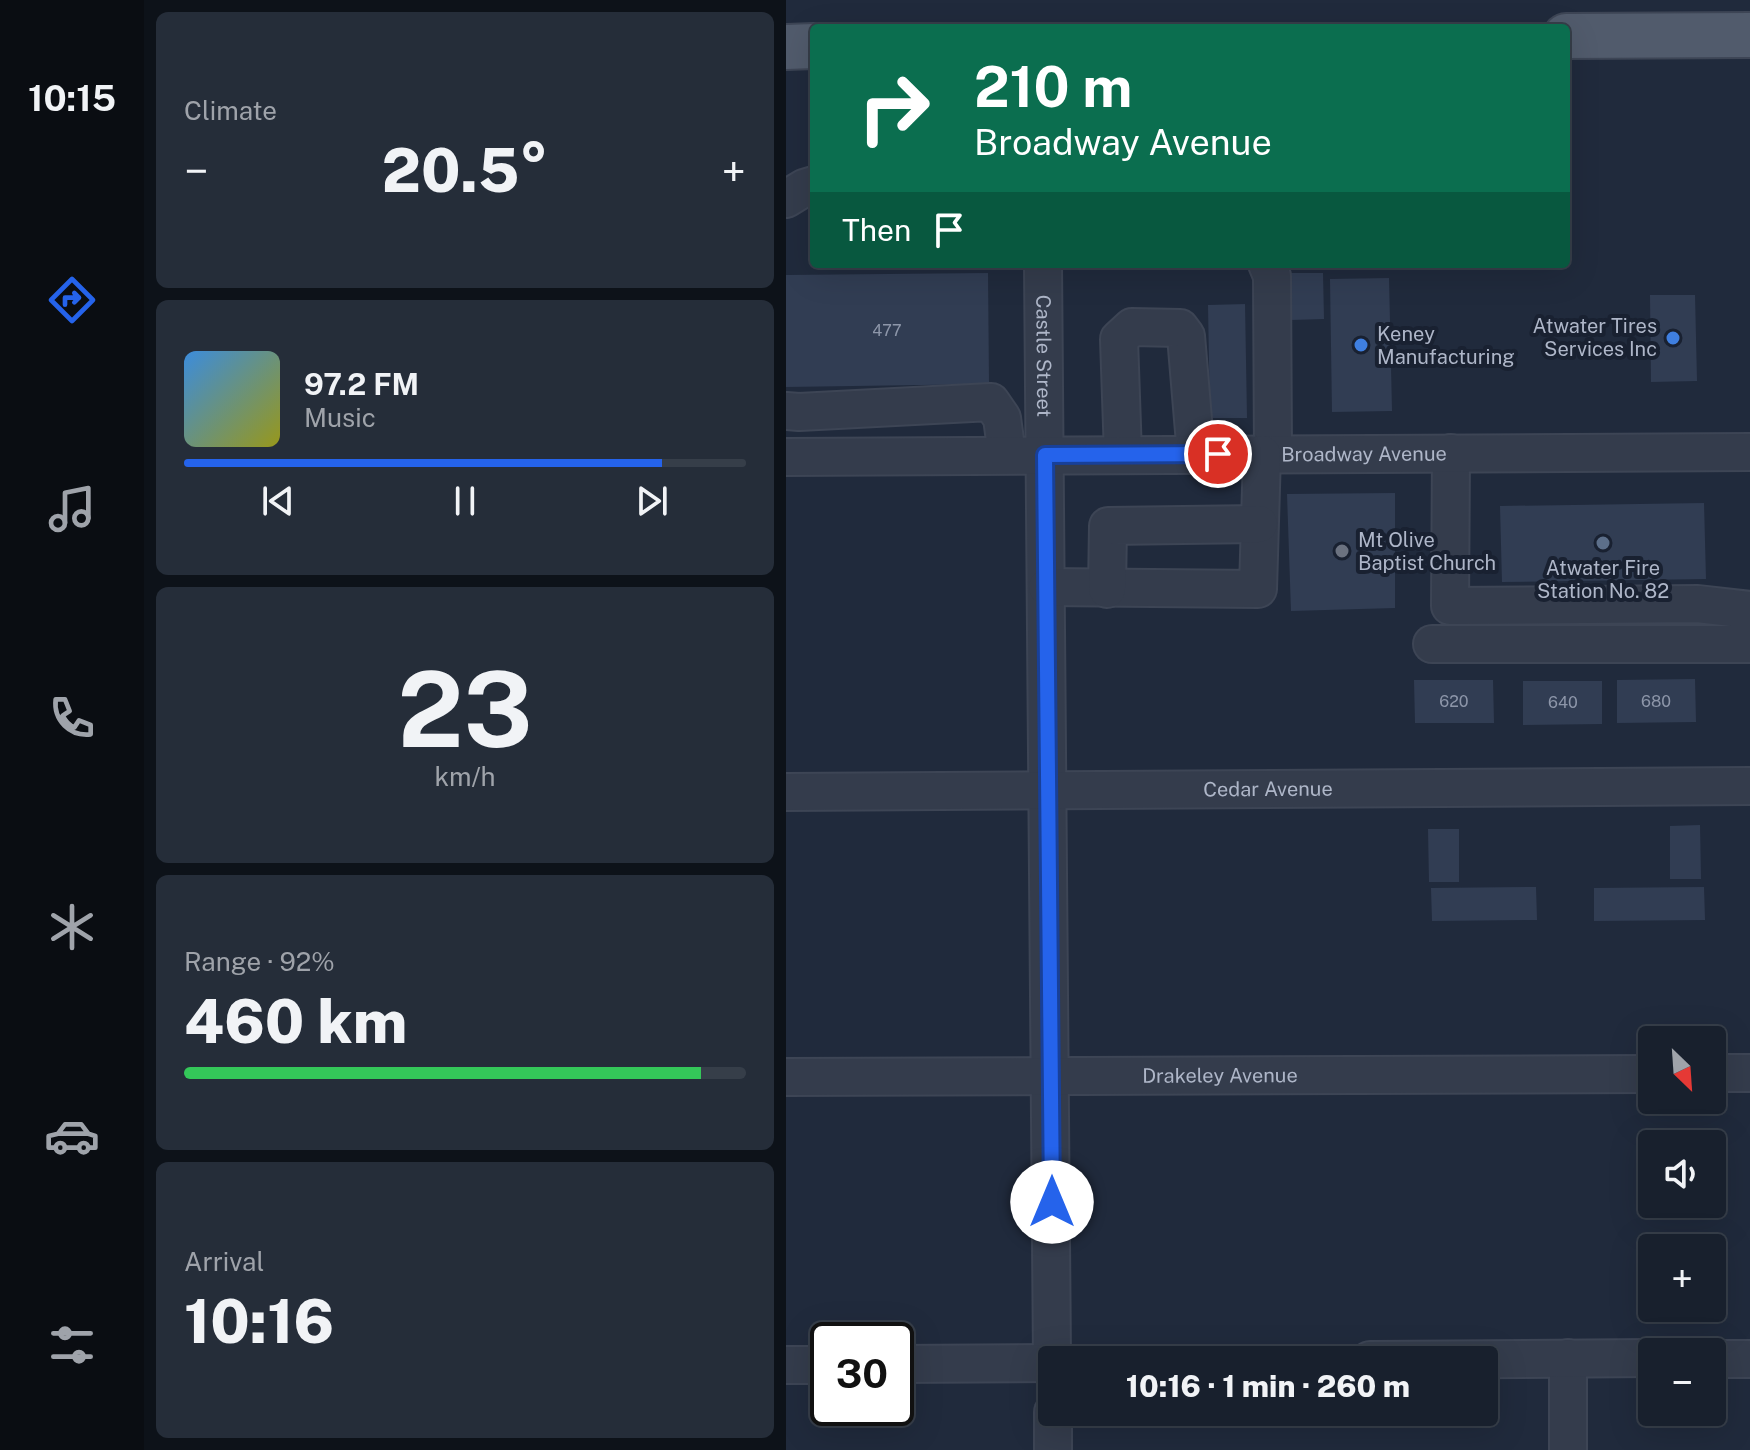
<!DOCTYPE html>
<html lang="en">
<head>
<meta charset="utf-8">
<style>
	:root { --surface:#18202d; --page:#252d39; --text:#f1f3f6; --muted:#9fa3aa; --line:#363e49; --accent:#2563eb }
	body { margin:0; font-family:"Public Sans",sans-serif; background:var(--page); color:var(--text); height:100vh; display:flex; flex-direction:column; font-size:30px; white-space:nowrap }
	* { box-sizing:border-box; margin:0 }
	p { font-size:26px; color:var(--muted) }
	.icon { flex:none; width:44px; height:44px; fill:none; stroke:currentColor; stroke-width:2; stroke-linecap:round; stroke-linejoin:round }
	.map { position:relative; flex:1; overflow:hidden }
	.details { display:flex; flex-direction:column; gap:12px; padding:12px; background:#0d1219; width:642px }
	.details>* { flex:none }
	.guide { position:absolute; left:24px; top:24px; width:760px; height:244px; border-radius:8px; box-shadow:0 8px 32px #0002,0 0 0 2px var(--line); background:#0b6e4f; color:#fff; overflow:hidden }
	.needle { width:52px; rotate:155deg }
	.buttons { position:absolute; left:852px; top:1026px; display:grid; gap:16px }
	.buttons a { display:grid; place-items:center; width:88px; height:88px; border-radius:8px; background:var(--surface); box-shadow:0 8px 32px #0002,0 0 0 2px var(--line); font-size:40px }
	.speed { position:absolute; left:24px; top:1322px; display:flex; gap:16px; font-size:40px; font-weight:700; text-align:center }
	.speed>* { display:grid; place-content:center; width:104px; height:104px; border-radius:50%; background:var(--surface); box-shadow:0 8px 32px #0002,0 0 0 2px var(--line); line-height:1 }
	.speed .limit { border:4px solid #111; border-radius:12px; background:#fff; color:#111 }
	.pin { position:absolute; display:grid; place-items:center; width:68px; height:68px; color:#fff; margin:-34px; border:4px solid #fff; border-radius:50%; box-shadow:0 2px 8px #0007 }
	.me { position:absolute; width:88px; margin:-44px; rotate:0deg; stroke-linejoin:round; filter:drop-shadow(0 0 6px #0008) }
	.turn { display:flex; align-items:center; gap:28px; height:168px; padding:0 32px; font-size:36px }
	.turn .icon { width:104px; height:104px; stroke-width:2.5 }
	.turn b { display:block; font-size:56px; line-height:68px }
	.then { display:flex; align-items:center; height:76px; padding:0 32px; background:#0003; gap:16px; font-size:30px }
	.big { font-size:60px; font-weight:800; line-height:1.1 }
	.details .widget { flex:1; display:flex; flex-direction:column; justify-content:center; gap:12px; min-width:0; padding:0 28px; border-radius:12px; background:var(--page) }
	.details .dial { align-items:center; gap:0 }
	.dial b { font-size:104px; line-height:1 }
	.song { display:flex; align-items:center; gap:24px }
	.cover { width:96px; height:96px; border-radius:12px; background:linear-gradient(135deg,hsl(210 70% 55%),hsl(60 70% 35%)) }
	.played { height:8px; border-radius:4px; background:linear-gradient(90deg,var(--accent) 85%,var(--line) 85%) }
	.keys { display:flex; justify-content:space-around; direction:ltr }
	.heat { display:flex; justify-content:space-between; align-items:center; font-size:44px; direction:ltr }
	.charge { height:12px; border-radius:6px; background:linear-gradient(90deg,#34c759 92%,var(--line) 0) }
	.trip { position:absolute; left:252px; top:1346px; width:460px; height:80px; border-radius:8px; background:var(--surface); box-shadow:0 8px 32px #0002,0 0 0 2px var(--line); font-weight:800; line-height:80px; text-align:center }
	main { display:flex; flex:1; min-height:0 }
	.dock { display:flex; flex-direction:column; width:144px; justify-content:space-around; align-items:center; background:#0a0d12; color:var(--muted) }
	.dock .icon { width:56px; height:56px }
	.dock .on { color:var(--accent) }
	.dock b { font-size:36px; color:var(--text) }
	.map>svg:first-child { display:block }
	.building { fill:#313d53 }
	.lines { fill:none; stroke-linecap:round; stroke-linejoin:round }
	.minor-casing { stroke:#3d4555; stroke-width:40 }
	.major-casing { stroke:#3d4555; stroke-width:48 }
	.minor { stroke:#343c4c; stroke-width:36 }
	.major { stroke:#515b6c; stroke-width:44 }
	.route-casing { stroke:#184099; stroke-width:20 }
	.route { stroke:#2563eb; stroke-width:14 }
	.shop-dot { fill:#3f7fe0; stroke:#192131; stroke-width:3 }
	.service-dot { fill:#5c6f8a; stroke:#192131; stroke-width:3 }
	.worship-dot { fill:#6b7280; stroke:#192131; stroke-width:3 }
	.labels { text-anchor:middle; stroke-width:8; stroke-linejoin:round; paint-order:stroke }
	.number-label { font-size:16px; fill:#8d96a9 }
	.poi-label { font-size:20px; fill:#aeb6c8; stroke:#192131; text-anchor:start }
	.street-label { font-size:20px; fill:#aeb6c8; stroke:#192131 }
</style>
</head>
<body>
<main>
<nav class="dock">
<b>10:15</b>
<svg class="icon on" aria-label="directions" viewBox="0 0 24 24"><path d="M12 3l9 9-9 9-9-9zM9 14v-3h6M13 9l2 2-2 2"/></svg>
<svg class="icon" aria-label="music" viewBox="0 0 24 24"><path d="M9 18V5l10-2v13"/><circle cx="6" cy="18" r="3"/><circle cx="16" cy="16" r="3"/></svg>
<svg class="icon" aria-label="phone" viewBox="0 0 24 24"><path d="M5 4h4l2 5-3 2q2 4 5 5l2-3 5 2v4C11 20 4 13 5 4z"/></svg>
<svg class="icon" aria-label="climate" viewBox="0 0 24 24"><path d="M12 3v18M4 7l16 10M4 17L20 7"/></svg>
<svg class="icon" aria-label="car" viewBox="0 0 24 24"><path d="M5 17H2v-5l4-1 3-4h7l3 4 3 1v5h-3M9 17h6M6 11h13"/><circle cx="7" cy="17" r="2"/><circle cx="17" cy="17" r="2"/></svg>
<svg class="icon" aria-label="filters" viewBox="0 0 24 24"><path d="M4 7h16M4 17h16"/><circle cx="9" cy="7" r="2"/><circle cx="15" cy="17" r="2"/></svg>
</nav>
<section class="details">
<div class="widget"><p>Climate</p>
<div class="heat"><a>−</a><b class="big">20.5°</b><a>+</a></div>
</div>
<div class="widget">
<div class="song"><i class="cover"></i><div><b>97.2 FM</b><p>Music</p></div></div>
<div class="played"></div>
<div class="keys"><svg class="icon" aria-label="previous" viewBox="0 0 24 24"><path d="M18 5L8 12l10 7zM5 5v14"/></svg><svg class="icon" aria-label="pause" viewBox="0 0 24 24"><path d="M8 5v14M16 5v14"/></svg><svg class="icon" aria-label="next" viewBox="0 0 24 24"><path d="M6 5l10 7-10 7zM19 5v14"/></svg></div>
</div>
<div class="widget dial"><b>23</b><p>km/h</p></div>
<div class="widget"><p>Range · 92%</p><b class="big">460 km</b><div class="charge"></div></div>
<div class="widget"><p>Arrival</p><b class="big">10:16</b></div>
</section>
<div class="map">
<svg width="964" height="1450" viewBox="0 0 964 1450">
	<rect width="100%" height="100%" fill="#202a3c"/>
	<g class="building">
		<polygon points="202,273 203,384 0,387 0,275"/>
		<polygon points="504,273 537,273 538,319 505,320"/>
		<polygon points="603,278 606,411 546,412 544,279"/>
		<polygon points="864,295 909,295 911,381 865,382"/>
		<polygon points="459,304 461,418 424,418 422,305"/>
		<polygon points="609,493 609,608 505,611 501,494"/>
		<polygon points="918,503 920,579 716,582 714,506"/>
		<polygon points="909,679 910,722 831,723 831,680"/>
		<polygon points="628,680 707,680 708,723 629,723"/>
		<polygon points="737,681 816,681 816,724 737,725"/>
		<polygon points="914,825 915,879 884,879 884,826"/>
		<polygon points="642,829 673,829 673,882 643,882"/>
		<polygon points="750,887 751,920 646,921 645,888"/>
		<polygon points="918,887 919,920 808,921 808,888"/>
	</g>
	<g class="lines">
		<g class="minor-casing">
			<g id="minor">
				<polyline points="0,199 18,188 28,185"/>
				<path id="s1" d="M257,264L266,1360"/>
				<polyline points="481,264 486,276 487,454"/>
				<polyline points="0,411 13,412 205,402 216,418 221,455"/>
				<polyline points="665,453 664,606 912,604 964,610"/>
				<polyline points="337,455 333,339 346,327 394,328 400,336 410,455"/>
				<path id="s2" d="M0,457L964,452"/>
				<polyline points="261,587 472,589 476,454"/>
				<polyline points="321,589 322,526 473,524"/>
				<polyline points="646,644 964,644"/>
				<path id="s3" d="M0,792L964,786"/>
				<polyline points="926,1073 964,1073"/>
				<path id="s4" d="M0,1077L866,1074"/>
				<polyline points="782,1358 782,1450"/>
				<polyline points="926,1359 964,1359"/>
				<polyline points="584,1360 866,1358"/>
				<polyline points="110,1364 266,1363"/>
				<polyline points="0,1365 42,1365"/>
				<polyline points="267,1412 267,1450"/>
			</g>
		</g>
		<g class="major-casing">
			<g id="major">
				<polyline points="780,36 964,35"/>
				<polyline points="0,47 28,46"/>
			</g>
		</g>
		<use href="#minor" class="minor"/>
		<use href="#major" class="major"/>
	</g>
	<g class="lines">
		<g class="route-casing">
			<polyline id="route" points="266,1202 259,455 432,454"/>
		</g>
		<use href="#route" class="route"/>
	</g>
	<g class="shop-dot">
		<circle cx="887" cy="338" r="8"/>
		<circle cx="575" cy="345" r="8"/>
	</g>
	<circle class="service-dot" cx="817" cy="543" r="8"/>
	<circle class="worship-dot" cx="556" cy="551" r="8"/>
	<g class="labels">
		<g class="number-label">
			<text x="101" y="336">477</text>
			<text x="668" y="707">620</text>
			<text x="870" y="707">680</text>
			<text x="777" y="708">640</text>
		</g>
		<g class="poi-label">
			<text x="871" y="333" text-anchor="end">Atwater Tires<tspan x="871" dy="23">Services Inc</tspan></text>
			<text x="591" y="341">Keney<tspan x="591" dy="23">Manufacturing</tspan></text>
			<text x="572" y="547">Mt Olive<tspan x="572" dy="23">Baptist Church</tspan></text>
			<text x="817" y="575" text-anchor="middle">Atwater Fire<tspan x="817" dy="23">Station No. 82</tspan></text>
		</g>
		<g class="street-label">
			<text dy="7" stroke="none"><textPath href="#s1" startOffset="92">Castle Street</textPath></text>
			<text dy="7" stroke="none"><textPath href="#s2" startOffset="578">Broadway Avenue</textPath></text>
			<text dy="7" stroke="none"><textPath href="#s3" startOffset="482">Cedar Avenue</textPath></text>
			<text dy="7" stroke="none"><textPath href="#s4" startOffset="434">Drakeley Avenue</textPath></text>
		</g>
	</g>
</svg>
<div class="buttons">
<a><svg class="needle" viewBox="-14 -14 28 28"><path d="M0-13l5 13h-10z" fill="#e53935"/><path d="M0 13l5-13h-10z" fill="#9fa3aa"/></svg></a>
<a><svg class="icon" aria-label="sound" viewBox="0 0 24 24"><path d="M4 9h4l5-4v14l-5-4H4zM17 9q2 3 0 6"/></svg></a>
<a>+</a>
<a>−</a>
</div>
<div class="speed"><div class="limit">30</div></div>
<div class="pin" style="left:432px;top:454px;background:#d93025"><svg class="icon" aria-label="arrive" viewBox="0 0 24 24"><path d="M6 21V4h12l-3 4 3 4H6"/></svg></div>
<svg class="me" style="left:266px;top:1202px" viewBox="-20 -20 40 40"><circle r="19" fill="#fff"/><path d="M0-13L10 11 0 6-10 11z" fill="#2563eb"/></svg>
<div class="trip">10:16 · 1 min · 260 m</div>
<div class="guide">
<div class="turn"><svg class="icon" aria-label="right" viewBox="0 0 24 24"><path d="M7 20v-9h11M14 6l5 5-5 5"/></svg><div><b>210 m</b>Broadway Avenue</div></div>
<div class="then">Then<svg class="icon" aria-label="arrive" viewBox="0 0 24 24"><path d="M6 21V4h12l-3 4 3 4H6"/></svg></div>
</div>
</div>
</main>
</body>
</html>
